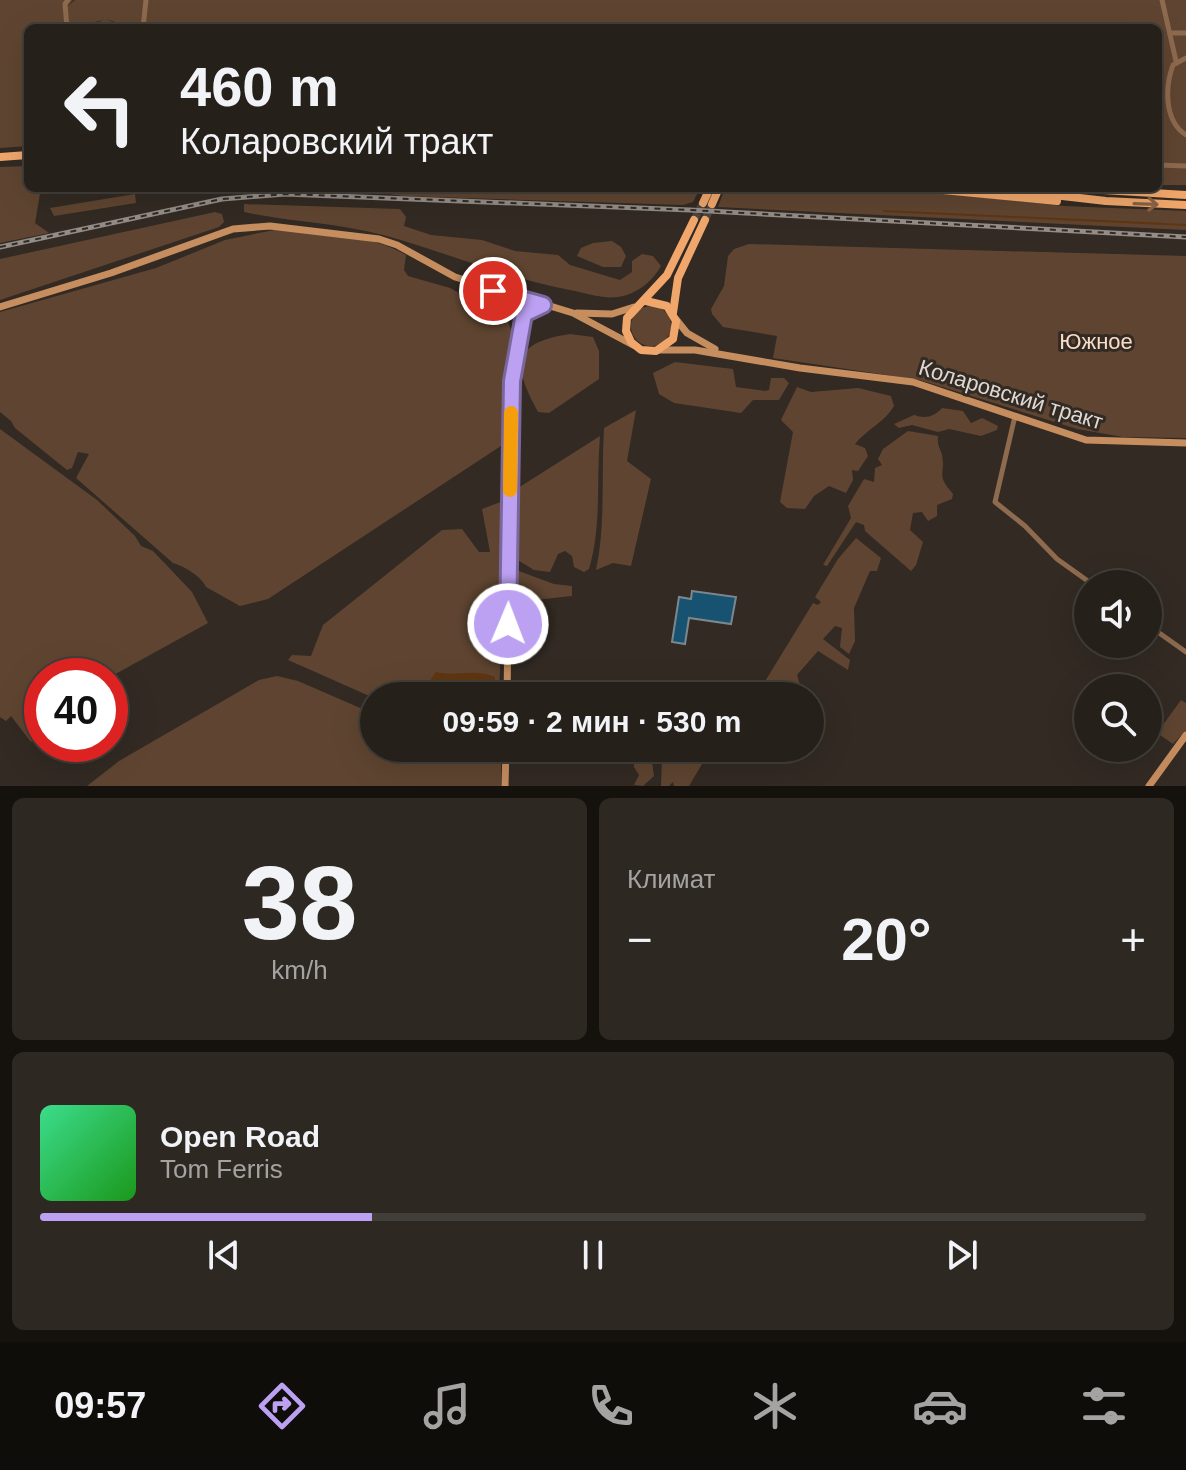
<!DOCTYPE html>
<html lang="ru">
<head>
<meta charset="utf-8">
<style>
	:root { --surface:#26201a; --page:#2e2823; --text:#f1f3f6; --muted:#a4a3a2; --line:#423e39; --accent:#bca0f2 }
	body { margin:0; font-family:Arial,sans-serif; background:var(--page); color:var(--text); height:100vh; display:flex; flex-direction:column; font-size:30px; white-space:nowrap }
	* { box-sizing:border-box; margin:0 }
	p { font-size:26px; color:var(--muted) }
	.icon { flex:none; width:44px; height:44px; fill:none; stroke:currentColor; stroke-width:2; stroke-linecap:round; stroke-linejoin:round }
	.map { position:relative; height:786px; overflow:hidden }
	.details { display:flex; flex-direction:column; gap:12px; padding:12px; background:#15120e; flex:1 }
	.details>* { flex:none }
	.banner { position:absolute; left:24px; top:24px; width:1138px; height:168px; border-radius:12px; box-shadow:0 8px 32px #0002,0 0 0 2px var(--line); background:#26201a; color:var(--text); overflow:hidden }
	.tools { position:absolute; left:1074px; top:570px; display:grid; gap:16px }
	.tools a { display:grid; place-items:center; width:88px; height:88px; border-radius:50%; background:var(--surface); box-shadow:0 8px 32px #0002,0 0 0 2px var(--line); font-size:40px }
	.speed { position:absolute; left:24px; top:658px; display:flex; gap:16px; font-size:40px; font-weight:700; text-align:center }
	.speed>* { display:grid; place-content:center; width:104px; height:104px; border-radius:50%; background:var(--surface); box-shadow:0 8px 32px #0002,0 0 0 2px var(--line); line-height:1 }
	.speed .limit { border:12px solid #d22; background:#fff; color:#111 }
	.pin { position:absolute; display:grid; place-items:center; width:68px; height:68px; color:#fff; margin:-34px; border:4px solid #fff; border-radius:50%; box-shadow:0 2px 8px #0007 }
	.me { position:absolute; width:88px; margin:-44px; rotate:1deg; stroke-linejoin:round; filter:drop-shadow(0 0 6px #0008) }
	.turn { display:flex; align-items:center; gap:28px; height:168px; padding:0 24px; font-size:36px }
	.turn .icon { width:104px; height:104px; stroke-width:2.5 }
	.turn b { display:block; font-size:56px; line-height:68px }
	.big { font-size:60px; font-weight:700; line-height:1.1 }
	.details .widget { flex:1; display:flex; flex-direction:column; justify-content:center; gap:12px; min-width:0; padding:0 28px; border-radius:12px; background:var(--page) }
	.details .dial { align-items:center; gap:0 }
	.dial b { font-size:104px; line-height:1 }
	.song { display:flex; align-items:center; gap:24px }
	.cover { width:96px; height:96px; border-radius:12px; background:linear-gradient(135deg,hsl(150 70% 55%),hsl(120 70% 35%)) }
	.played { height:8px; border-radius:4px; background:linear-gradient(90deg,var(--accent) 30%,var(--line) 30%) }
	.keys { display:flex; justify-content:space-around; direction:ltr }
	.heat { display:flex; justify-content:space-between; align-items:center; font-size:44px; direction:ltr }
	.details .tiles { flex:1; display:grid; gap:12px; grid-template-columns:1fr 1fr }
	.widget:last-child { grid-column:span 2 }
	.trip { position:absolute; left:360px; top:682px; width:464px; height:80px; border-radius:40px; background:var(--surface); box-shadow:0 8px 32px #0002,0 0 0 2px var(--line); font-weight:700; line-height:80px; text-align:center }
	.dock { display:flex; height:128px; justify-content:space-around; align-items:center; background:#0f0d0a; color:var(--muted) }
	.dock .icon { width:56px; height:56px }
	.dock .on { color:var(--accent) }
	.dock b { font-size:36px; color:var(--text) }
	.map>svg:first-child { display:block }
	.green { fill:#5f4531 }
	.water { fill:#5f3610 }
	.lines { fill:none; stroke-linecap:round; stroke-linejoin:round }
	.stream { stroke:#5f3610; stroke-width:2 }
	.building { fill:#175370; stroke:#7b878e; stroke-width:2 }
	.primary-tunnel { stroke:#4c443e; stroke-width:8; stroke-dasharray:8 4; stroke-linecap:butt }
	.street { stroke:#8e6a4e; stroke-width:5 }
	.secondary { stroke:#c68d5f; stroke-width:7 }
	.primary { stroke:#f1a76b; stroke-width:8 }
	.rail-casing { stroke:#938c87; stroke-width:5 }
	.rail { stroke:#322a23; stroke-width:2; stroke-dasharray:6; stroke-linecap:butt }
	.oneway { stroke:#886243 }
	.route-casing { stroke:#7a689d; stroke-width:20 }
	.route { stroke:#bca0f2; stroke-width:14 }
	.slow { stroke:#f59e0b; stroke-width:14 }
	.labels { text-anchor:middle; stroke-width:6; stroke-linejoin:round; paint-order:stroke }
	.park-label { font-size:22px; fill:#f9dcc7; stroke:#322a23 }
	.street-label { font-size:22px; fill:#ded8d4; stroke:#322a23 }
</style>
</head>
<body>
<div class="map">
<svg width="1186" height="786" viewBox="0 0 1186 786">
	<rect width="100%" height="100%" fill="#322a23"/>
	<g class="green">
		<polygon points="0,0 73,0 68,6 75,0 1186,0 1186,185 1158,185 1158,28 133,28 106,19 126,28 85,28 103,20 70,28 68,16 68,28 28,28 28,146 0,148"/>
		<polygon points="28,166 28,188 41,188 35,223 49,233 0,243 0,167"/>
		<polygon points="333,188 700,188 693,202 683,205 403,196 345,188 335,193"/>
		<polygon points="725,188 899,188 1064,206 1186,211 1186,230 718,207"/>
		<polygon points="135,194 136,203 54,216 50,208"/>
		<path d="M244,204L400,209L406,217L404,226L431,235L482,240L515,251L558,255L570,265L620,280L632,272V261L642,254L653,256L661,266C652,282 637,294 618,297C602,299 586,293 570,290C505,278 446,252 383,235C338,223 290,222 244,212Z"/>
		<polygon points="215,212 222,214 224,222 219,227 0,300 0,259"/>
		<path d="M274,230C312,231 374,235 406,255L404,270L408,276L450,288L507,319L513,335L504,444L268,599L240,606L206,587C202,577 184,566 173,563L76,478L89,454L78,452L72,468L67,470L15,428L11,421L0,412V312L156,268L225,240Z"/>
		<polygon points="612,241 621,247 626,256 621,267 603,267 577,256 581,248 593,243"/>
		<polygon points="749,244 1186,256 1186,438 1123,437 1077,429 920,380 773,358 777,336 723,327 712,314 711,309 724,286 728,256 734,249"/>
		<circle cx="651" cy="326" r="20"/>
		<path d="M570,334L593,337L599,351V379L549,413L538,412C512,364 511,343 570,334Z"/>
		<polygon points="675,362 733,369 736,387 765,391 769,390 771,378 784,378 789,383 779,400 753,400 741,413 674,403 659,394 653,373"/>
		<path d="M797,387L811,392L858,388L891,396L894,406C884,423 867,429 855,444L865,448L868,456L858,471L852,470L853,480L846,493L829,486L814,496L805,509L787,508L780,502L793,432L781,420Z"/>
		<path d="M942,408L963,411L971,423L982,418L998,426L997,430L981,436L949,429L938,432L912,425L899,428L894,424L914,415C925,419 934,417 942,408Z"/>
		<path d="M636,410L627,461L651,479L631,566L613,563L596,570C606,523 601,477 604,428Z"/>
		<polygon points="0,429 97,500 135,536 141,546 153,551 192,592 208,623 110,677 42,676 42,732 31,742 11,716 6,721 0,717"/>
		<path d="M908,431L938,436C937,446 940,447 942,455C946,476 935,473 953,494L952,499L937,505V516L928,521L922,512L913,513L910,530L923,542L916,565L911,571L865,531L864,525L856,522L827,566L823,565L851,518L848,506L864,479L874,482L875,468L882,465L878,459L883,449Z"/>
		<path d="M600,436C596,481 602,525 589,569L584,572L574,567L572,556L565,551L558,554L550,572L534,570L516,559L518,488Z"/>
		<polygon points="506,500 499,696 374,698 288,660 292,655 311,656 323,625 442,530 462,529 479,552 490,552 482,509"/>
		<polygon points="856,538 881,558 877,571 870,571 854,608 855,641 849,654 840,647 842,628 835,626 823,639 850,660 848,670 818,651 797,675 801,688 798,696 756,696 813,603 818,605 821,602 815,597 838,559"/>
		<polygon points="516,570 554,584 572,586 572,596 516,602"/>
		<polygon points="277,676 298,681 374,714 374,748 476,748 501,758 501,786 87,786 119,761 259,680"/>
		<polygon points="1181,700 1186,703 1186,730 1173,744 1157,733"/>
		<polygon points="633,748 650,748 654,776 643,786 634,785 639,775 634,767"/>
		<polygon points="677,748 686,748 692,757 686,761 691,764 703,755 705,759 689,786 674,786 673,782 669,786 661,786 662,757 678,759"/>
	</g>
	<path class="water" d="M436,672C456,677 476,668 495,677V688L479,694L439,696L441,693L429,682Z"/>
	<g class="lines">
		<polyline class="stream" points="884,211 1186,225"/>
	</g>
	<polygon class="building" points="692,591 736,597 731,624 689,618 685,644 672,642 679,597 691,599"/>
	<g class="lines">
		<g class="primary-tunnel">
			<polyline points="694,220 703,203"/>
			<polyline points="705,220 712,204"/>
		</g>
		<g class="street">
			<polyline points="1162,0 1176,61"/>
			<polyline points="67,28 65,4 68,0"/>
			<polyline points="143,28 146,0"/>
			<polyline points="1170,33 1186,33"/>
			<path d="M1186,58L1173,65C1165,87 1164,121 1186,135"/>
			<polyline points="1158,165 1186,166"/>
			<polyline points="1015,416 995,502 1025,526 1057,559 1092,584"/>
			<polyline points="1148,625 1186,652"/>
		</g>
		<g class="secondary">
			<polyline points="0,307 111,273 233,229 270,226 379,239 397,245 455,277 573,313 633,345"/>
			<polyline points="577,313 612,314 634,307"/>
			<polyline points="675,318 687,333 715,349"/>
			<polyline points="659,350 695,350 800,368 913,382 1086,440 1186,443"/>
			<polyline points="507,696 512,381 527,301"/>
			<polyline points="505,786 506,748"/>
			<polyline points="1149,786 1186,735"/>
		</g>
		<g class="primary">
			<polyline points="0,157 28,155"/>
			<polyline points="922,188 1057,201"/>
			<polyline points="991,188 1106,201 1186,205"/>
			<polyline points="1070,188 1186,195"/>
			<polyline points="703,203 710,188"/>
			<polyline points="712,204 719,188"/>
			<polyline points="646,301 667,306 676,321 673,339 656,351 641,350 631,342 626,331 627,318 667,275 694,220"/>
			<polyline points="673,313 678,278 705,220"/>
		</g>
		<g class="rail-casing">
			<polyline id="rail" points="0,247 222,199 285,194 690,210 1186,237"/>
		</g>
		<use href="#rail" class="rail"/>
	</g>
	<defs><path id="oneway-shaft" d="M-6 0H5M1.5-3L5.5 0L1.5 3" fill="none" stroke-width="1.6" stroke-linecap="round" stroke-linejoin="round" transform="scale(2)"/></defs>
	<use class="oneway" href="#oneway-shaft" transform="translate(1146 204) rotate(2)"/>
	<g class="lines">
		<g class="route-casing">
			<polyline id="route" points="493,291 543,305 524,314 512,381 508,624"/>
		</g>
		<use href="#route" class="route"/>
		<polyline class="slow" points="510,490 511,413"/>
	</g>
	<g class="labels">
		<g class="park-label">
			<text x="1096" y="349">Южное</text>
		</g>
		<g class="street-label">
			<text transform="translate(1011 394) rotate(17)" y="8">Коларовский тракт</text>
		</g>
	</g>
</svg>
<div class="tools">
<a><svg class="icon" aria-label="sound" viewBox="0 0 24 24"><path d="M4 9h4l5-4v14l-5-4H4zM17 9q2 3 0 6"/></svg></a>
<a><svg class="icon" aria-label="search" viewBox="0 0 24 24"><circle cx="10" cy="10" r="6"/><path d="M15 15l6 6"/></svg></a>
</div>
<div class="speed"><div class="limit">40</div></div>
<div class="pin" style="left:493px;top:291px;background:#d93025"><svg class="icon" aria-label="arrive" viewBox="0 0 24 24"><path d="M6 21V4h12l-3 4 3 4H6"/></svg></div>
<svg class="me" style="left:508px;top:624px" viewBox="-20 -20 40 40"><circle r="17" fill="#bca0f2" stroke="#fff" stroke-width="3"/><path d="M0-11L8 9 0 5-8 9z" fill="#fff"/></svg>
<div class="trip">09:59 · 2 мин · 530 m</div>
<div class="banner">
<div class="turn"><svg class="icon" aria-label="left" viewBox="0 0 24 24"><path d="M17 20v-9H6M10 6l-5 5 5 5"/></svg><div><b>460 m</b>Коларовский тракт</div></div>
</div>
</div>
<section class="details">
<div class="tiles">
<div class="widget dial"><b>38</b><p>km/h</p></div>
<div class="widget"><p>Климат</p>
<div class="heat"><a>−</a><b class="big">20°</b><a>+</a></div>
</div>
<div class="widget">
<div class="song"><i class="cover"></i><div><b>Open Road</b><p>Tom Ferris</p></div></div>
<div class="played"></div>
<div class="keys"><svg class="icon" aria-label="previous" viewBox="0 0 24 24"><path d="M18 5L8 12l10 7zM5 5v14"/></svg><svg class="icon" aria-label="pause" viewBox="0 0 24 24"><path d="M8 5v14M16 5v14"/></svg><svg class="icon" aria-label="next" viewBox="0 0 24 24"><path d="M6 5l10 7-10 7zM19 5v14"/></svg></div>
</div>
</div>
</section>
<nav class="dock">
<b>09:57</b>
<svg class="icon on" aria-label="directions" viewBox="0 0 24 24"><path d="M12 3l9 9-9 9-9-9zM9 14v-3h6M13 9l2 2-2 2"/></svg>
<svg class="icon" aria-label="music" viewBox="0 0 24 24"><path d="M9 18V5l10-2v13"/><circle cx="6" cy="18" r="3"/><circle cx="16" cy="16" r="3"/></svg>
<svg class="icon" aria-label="phone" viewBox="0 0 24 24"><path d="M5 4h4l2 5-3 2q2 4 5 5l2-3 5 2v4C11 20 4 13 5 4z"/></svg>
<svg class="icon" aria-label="climate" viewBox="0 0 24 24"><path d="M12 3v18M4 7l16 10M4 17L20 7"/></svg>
<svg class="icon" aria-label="car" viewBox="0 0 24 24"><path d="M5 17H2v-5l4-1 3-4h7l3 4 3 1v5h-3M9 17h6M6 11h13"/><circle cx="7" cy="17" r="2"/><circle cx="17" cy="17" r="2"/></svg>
<svg class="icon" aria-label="filters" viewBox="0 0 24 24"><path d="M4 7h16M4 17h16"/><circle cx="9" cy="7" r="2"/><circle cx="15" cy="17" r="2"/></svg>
</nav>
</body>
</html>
